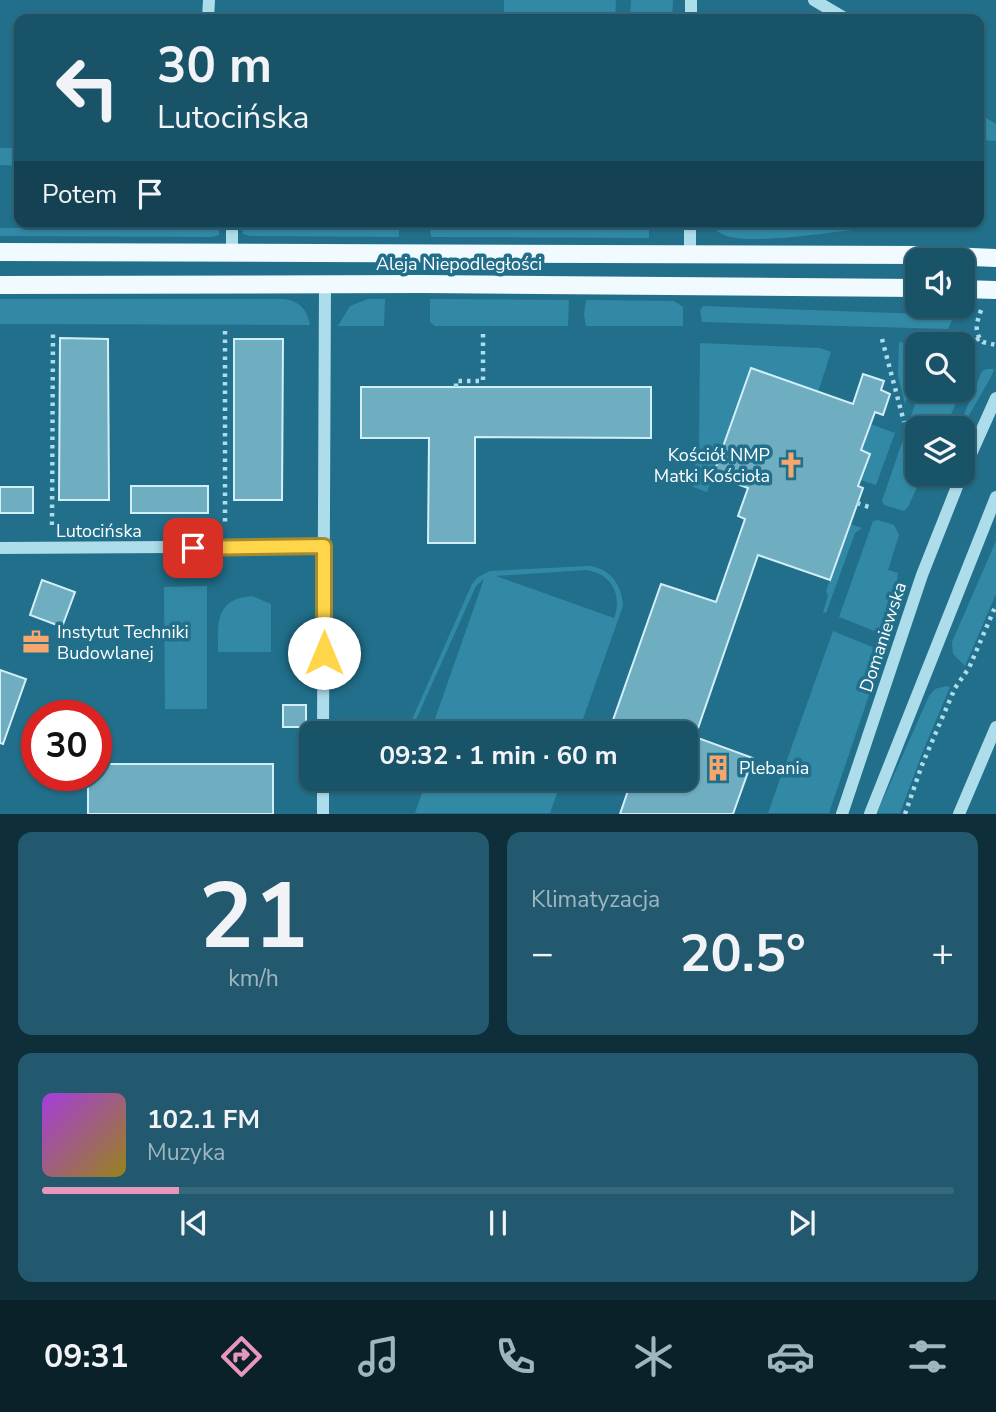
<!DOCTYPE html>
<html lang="pl">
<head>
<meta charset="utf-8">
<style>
	:root { --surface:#195368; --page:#22596e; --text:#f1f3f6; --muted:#9fb6c0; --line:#37697c; --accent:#e797bd }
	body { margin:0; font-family:"Nunito Sans",sans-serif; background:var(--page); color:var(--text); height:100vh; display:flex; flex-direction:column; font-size:26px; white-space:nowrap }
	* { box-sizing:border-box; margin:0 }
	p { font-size:23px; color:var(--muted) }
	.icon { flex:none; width:38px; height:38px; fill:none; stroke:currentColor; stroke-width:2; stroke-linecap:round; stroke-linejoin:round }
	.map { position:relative; height:814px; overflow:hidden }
	.panel { display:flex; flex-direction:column; gap:18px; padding:18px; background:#0e2e39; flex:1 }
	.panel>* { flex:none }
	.hud { position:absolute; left:14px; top:14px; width:970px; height:214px; border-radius:14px; box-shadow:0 2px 5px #0004,0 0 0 2px var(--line); background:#195368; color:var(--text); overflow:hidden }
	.buttons { position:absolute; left:905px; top:248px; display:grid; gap:14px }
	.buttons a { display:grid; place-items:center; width:70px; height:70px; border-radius:14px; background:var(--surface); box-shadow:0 2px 5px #0004,0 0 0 2px var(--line); font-size:35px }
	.speed { position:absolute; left:21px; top:700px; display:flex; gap:14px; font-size:35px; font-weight:700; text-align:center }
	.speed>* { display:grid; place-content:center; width:91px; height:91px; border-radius:50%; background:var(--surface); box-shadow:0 2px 5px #0004,0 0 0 2px var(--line); line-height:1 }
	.speed .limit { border:10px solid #d22; background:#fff; color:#111 }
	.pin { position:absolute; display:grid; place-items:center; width:60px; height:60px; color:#fff; margin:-30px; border-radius:14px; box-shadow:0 4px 10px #0006 }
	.me { position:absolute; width:77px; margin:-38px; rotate:0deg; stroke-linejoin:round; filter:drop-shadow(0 0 5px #0008) }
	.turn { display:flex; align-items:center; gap:24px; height:147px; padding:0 28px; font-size:32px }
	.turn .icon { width:91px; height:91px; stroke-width:2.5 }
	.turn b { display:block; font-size:49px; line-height:60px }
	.then { display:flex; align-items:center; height:66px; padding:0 28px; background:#0003; gap:14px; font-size:26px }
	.big { font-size:52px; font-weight:700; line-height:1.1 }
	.panel .widget { flex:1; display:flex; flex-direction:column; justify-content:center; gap:10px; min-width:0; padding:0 24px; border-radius:14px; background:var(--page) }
	.panel .dial { align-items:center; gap:0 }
	.dial b { font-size:91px; line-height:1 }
	.song { display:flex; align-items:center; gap:21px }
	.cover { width:84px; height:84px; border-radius:10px; background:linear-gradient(135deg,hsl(280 70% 55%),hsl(50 70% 35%)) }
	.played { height:7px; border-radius:4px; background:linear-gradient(90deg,var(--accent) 15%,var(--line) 15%) }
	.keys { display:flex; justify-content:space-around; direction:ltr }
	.heat { display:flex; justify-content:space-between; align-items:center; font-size:38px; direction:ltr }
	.panel .tiles { flex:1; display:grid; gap:18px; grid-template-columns:1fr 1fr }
	.widget:last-child { grid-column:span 2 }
	.trip { position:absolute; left:299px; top:721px; width:399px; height:70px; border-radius:14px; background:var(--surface); box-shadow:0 2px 5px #0004,0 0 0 2px var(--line); font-weight:700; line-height:70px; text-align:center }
	.tab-bar { display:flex; height:112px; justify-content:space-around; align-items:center; background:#0a212a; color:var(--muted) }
	.tab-bar .icon { width:49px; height:49px }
	.tab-bar .selected { color:var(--accent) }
	.tab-bar b { font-size:32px; color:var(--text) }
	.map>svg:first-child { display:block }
	.green { fill:#3289a5; fill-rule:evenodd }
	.building { fill:#6fadc1; stroke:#d2eff8; stroke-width:2 }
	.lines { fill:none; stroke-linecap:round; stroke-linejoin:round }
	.path { stroke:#addceb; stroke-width:4.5; stroke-dasharray:3.5 5; stroke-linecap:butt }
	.minor { stroke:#addceb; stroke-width:12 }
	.major { stroke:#f1fafe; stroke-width:18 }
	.route-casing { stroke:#a68a30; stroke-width:18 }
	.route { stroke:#ffd54a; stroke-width:12 }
	.labels { text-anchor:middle; stroke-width:7; stroke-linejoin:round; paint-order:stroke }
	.street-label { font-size:18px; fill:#fff; stroke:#216f8a }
	.poi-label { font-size:18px; fill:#fff; stroke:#216f8a; text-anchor:start }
</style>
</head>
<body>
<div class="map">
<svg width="996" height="814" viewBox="0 0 996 814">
	<rect width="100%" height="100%" fill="#216f8a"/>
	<g class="green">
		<polygon points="504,0 616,0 615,19 580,19 504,13"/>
		<polygon points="631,0 673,0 672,19 630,19"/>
		<polygon points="978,113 996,124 996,141 978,140"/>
		<polygon points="0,148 19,148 19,166 0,165"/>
		<polygon points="174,222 219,222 219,235 211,237 0,236 0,228 173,228"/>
		<polygon points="241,222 308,222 308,228 389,228 389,222 399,222 399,237 250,236 243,234"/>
		<polygon points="421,222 436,222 436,225 649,228 649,238 431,237 430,229"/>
		<path d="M711,222L851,227L852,230C826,233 742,246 722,234C717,232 714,227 711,222Z"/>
		<path d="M0,299H284C300,301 307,310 310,325L0,324Z"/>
		<polygon points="368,299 385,299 384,326 338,326 350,306"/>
		<polygon points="430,299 569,300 568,326 435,326 430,322"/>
		<polygon points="586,300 674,301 683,307 683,326 586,326 584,315"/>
		<polygon points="703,306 949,315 953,318 948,329 702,322 700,310"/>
		<polygon points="899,342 919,345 917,345 917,370 905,404 898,376"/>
		<polygon points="700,343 820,348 831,352 818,392 751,368 707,492 693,487 691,480 699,446"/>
		<polygon points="987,369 994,369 991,377 961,429 958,429 982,371"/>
		<polygon points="920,390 961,390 945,429 917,429 917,474 923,474 908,507 904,511 884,505 882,501"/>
		<polygon points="870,424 895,433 876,485 860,480 869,454 861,450"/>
		<polygon points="878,520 894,525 899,535 888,570 898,573 890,629 882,634 839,617 873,521"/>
		<polygon points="850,524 862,528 855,533 826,613 823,612 828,596 826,591"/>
		<polygon points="996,541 996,594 965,666 953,654 952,642"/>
		<path d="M587,566C609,567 622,584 623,606L578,733H430L484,579L476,586L410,733H406L472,584L478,577L490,571ZM586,570C611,573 623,595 614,618L496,576Z"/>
		<polygon points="207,586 207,709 165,709 164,587"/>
		<path d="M252,596L271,604V652H218C218,622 215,599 252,596Z"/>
		<polygon points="833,631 880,650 882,657 829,813 768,813"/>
		<polygon points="946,686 950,687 923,751 900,813 877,813 929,696 935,689"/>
		<polygon points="427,779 562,779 550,813 415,813"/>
	</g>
	<g class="building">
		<polygon points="60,338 108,339 109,500 59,500"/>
		<polygon points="234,339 283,339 282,500 234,500"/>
		<polygon points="751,368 853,404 863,374 884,381 881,390 890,394 883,415 875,412 861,450 870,454 858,486 863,488 830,580 758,555 695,737 753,758 733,814 620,814 632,779 686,779 686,733 671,733 653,727 651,733 641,733 612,723 661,584 716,602 745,519 738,516 748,488 713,475"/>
		<polygon points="361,387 651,387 651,438 475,437 475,543 428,543 429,438 361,438"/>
		<rect x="131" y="486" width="77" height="27"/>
		<rect x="0" y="487" width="33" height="26"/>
		<polygon points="42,580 75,592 62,627 30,615"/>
		<polygon points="0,670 26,679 3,744 0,743"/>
		<rect x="283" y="705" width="23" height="22"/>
		<polygon points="96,764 273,764 273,814 88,814 88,775 96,775"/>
	</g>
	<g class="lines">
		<g class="path">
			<polyline points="914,222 914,223"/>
			<path d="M981,310C977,322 973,332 983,342L996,345"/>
			<polyline points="225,331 225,526"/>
			<polyline points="882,339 904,422"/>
			<polyline points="970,346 979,338"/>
			<polyline points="456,387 456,381 483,381 483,333"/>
			<polyline points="857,503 872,508"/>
			<polyline points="52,525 53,331"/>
			<polyline points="905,814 922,765 955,688 969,668 996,605"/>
		</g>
		<g class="minor">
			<polyline points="691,0 691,19"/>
			<polyline points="814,0 846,19"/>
			<polyline points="208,19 209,0"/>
			<polyline points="690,222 690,254"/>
			<polyline points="232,254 232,222"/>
			<polyline points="962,474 996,398"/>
			<polyline points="0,548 324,546"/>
			<polyline points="323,733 325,285"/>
			<polyline points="323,814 323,779"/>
			<polyline points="842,814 922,575 962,474"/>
			<polyline points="870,814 996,497"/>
			<polyline points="959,814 996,727"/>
		</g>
		<g class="major">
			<polyline points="0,252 924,255 996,258"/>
			<polyline points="0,285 422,284 917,288"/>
			<polyline points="962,289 996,290"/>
		</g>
	</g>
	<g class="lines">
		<g class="route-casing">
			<polyline id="route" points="193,548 324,546 324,653"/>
		</g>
		<use href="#route" class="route"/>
	</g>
	<defs>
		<g id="church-bare" transform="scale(2.1)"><path d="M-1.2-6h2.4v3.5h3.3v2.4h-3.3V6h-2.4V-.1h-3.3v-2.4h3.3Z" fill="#f7a66e" stroke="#216f8a" stroke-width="2.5" paint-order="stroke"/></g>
		<g id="office-bare" transform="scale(2.1)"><path d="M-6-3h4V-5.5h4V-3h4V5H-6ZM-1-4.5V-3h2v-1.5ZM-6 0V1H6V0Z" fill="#f7a66e" stroke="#216f8a" stroke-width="2.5" paint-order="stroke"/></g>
		<g id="building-bare" transform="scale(2.1)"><path d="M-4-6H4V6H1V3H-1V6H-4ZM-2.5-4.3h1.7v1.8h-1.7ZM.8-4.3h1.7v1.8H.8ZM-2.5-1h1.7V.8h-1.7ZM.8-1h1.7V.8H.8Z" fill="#f7a66e" stroke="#216f8a" stroke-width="2.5" paint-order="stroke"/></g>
	</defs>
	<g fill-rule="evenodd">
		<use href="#church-bare" x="791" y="465"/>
		<use href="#office-bare" x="36" y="642"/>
		<use href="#building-bare" x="718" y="768"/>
	</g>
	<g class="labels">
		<g class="street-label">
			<text x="459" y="270">Aleja Niepodległości</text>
			<text x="99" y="537">Lutocińska</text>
			<text transform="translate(883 637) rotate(-72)" y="6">Domaniewska</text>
		</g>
		<g class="poi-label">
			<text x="770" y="461" text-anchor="end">Kościół NMP<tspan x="770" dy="21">Matki Kościoła</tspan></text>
			<text x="57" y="638">Instytut Techniki<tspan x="57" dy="21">Budowlanej</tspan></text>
			<text x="739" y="774">Plebania</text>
		</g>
	</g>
</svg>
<div class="buttons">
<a><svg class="icon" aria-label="sound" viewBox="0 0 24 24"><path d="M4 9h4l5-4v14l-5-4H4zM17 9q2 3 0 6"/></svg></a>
<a><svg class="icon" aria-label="search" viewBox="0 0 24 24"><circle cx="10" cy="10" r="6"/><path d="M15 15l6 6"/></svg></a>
<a><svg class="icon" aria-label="layers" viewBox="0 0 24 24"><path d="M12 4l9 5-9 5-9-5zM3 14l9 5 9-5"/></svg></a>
</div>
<div class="speed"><div class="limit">30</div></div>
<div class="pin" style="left:193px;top:548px;background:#d93025"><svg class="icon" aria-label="arrive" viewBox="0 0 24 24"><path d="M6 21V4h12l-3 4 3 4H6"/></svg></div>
<svg class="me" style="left:324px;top:653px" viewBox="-20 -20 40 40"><circle r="19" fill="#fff"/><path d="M0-13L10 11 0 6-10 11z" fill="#ffd54a"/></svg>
<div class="trip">09:32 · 1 min · 60 m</div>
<div class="hud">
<div class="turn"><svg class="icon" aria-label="left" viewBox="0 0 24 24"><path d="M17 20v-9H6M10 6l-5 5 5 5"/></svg><div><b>30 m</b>Lutocińska</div></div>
<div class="then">Potem<svg class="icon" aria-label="arrive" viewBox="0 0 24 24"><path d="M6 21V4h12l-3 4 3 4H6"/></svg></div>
</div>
</div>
<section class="panel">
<div class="tiles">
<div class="widget dial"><b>21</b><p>km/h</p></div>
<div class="widget"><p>Klimatyzacja</p>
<div class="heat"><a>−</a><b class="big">20.5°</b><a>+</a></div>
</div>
<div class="widget">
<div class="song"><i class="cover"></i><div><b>102.1 FM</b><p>Muzyka</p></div></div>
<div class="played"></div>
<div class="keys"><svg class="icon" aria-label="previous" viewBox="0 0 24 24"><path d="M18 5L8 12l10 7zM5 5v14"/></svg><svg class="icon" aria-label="pause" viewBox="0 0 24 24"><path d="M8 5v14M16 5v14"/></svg><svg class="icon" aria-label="next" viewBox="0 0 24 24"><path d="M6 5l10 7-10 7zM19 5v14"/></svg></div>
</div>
</div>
</section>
<nav class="tab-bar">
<b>09:31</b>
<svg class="icon selected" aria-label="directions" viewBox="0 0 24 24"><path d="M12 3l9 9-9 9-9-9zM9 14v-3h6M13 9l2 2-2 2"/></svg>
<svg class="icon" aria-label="music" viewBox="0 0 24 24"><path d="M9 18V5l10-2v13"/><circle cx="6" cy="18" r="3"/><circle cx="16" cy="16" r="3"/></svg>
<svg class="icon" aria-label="phone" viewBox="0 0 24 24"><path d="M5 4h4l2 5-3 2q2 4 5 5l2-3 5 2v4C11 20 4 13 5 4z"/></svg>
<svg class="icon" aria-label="climate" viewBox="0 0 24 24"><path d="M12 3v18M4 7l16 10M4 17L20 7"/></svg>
<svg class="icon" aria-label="car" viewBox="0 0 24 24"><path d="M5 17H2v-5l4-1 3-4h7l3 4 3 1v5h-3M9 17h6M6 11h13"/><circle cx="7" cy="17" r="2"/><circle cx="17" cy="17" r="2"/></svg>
<svg class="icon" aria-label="filters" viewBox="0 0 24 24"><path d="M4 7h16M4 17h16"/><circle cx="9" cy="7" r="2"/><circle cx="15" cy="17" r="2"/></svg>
</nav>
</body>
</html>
